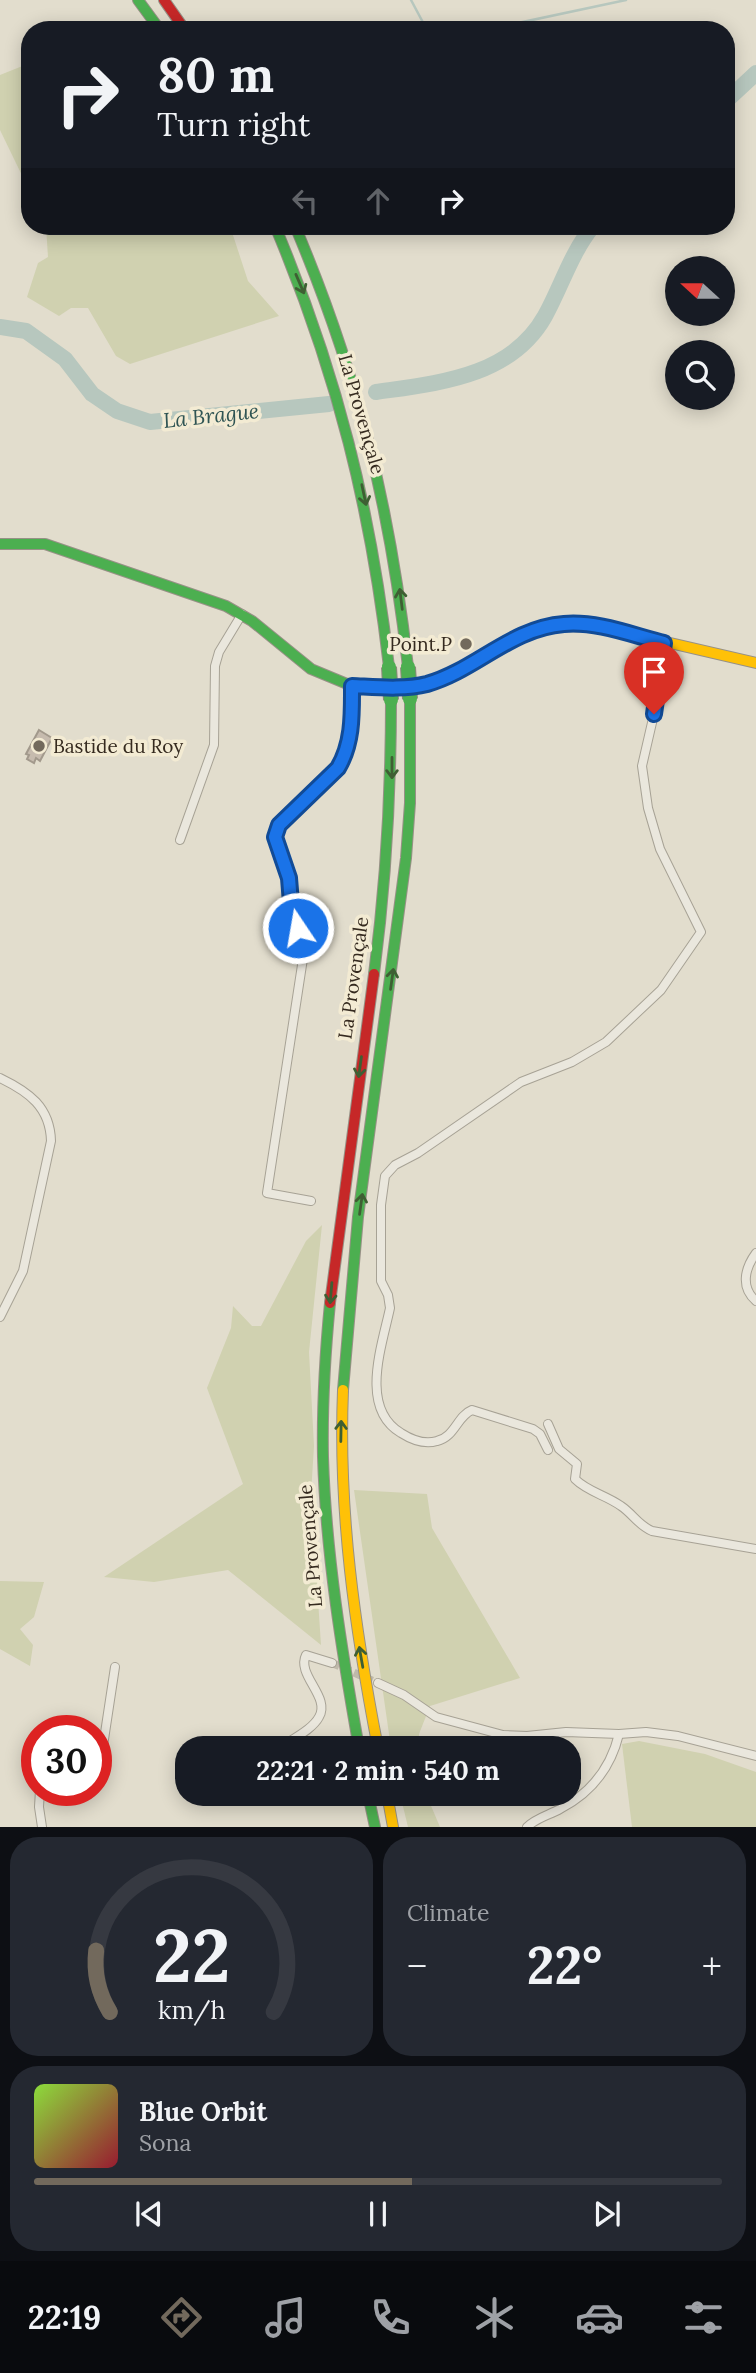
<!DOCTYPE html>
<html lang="en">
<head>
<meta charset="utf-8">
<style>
	:root { --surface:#171b24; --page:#242831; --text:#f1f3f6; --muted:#9ea1a6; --line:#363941; --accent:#72695c }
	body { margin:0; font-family:Lora,serif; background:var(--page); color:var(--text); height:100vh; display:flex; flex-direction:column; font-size:26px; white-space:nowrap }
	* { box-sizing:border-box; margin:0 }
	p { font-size:23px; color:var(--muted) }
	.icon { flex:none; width:38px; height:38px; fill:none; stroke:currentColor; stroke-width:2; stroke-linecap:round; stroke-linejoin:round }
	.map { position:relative; height:1827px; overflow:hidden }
	.side { display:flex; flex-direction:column; gap:10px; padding:10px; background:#0d0f14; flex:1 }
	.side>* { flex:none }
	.guide { position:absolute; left:21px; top:21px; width:714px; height:214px; border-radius:28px; box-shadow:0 4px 18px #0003; background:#171b24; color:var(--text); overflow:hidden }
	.needle { width:46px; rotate:291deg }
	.buttons { position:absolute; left:665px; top:256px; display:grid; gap:14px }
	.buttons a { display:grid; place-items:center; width:70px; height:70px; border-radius:50%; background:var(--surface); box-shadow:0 4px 18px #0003; font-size:35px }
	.speed { position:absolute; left:21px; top:1715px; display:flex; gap:14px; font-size:35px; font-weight:700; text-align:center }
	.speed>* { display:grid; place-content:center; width:91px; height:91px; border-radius:50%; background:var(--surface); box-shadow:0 4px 18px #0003; line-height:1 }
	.speed .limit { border:10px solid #d22; background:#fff; color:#111 }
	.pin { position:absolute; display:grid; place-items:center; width:60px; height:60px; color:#fff; margin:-72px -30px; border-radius:50% 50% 50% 0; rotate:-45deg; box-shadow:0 0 7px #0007 }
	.pin .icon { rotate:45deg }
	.me { position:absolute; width:77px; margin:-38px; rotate:348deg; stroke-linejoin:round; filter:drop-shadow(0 0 5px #0008) }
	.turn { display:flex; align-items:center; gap:24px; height:147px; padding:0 21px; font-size:32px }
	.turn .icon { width:91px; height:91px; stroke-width:2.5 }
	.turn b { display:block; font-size:49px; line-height:60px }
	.lanes { display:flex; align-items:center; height:66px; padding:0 21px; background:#0003; justify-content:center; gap:35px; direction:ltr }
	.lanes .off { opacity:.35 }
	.big { font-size:52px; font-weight:700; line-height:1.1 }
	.side .card { flex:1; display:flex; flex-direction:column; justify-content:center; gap:10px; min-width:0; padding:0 24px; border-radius:28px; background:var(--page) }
	.side .dial { align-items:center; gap:0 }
	.dial svg { height:182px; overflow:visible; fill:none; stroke:var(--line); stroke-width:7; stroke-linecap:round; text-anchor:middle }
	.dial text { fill:var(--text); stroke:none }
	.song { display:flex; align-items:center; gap:21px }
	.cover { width:84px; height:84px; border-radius:10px; background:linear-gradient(135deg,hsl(90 70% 55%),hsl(350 70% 35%)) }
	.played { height:7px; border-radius:4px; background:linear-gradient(90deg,var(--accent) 55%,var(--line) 55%) }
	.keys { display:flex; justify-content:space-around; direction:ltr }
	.heat { display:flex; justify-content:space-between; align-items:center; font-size:38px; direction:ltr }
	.side .tiles { flex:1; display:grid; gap:10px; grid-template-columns:1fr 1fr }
	.card:last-child { grid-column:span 2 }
	.trip { position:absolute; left:175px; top:1736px; width:406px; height:70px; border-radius:28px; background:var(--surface); box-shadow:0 4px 18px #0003; font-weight:700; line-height:70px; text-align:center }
	.dock { display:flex; height:112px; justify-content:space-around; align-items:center; background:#090b0e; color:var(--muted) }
	.dock .icon { width:49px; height:49px }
	.dock .on { color:var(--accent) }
	.dock b { font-size:32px; color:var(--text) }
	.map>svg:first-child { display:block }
	.green { fill:#d0d1b0 }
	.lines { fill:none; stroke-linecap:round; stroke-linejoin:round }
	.stream { stroke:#b7c7be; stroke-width:2.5 }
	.river { stroke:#b7c7be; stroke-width:16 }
	.building { fill:#c6bbae; stroke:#a2998c; stroke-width:2 }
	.street-tunnel { stroke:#bfb9aa; stroke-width:8; stroke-dasharray:8 4; stroke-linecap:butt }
	.street-casing { stroke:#a7a295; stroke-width:10 }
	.fast-casing { stroke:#979186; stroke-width:12 }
	.slow-casing { stroke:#979186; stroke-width:12 }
	.jam-casing { stroke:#979186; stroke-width:12 }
	.street { stroke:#eae7dd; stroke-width:8 }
	.fast { stroke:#4caf50; stroke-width:10 }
	.slow { stroke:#ffc107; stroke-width:10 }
	.jam { stroke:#c62828; stroke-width:10 }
	.fast-bridge-casing { stroke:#8d877c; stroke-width:16; stroke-linecap:butt }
	.fast-bridge { stroke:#4caf50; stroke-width:14 }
	.oneway { stroke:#3e5f33 }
	.route-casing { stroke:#114b97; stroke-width:18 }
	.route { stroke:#1a73e8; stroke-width:12 }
	.poi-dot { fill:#72695c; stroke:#f3ebd3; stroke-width:2.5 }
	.labels { text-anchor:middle; stroke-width:7; stroke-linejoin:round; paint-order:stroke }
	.street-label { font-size:19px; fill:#352a1f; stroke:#f3ebd3 }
	.poi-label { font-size:19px; fill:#352a1f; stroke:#f3ebd3; text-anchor:end }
	.water-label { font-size:21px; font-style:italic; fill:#2f5453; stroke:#f3ebd3 }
</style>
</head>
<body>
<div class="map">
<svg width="756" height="1827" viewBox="0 0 756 1827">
	<rect width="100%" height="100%" fill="#e2ddcd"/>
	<g class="green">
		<polygon points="30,63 30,192 0,130 0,75"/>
		<polygon points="46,226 230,226 248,281 279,316 130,364 116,356 88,308 71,308 59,316 27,297 38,263 48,257"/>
		<polygon points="322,1225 309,1352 314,1446 311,1494 321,1645 228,1570 154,1582 104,1577 243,1484 207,1388 231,1328 233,1306 252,1326 261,1326 306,1241"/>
		<polygon points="354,1490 427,1494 432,1528 520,1678 430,1706 419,1734 419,1748 391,1748"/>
		<polygon points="0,1581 44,1582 34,1617 20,1629 33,1645 30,1666 0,1649"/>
		<polygon points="639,1741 705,1754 756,1772 756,1827 632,1827 622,1744"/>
		<polygon points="400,1794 426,1794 440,1827 408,1827"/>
	</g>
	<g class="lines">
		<g class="stream">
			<polyline points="411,0 427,30"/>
			<polyline points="485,30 626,0"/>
		</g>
		<g class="river">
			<polyline points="726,101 756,73"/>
			<polyline points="0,327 26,331 65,359 92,394 117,411 150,422 329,404"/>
			<path d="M376,392C438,383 511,377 545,316C562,285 571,253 593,226"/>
		</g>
	</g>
	<polygon class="building" points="39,730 52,738 40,761 36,758 34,763 27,759 29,755 26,754"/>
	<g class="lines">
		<polyline class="street-tunnel" points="332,1663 378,1683"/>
		<g class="street-casing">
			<g id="street">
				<polyline points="180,840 214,745 215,666 219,652 242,614"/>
				<path d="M0,1078C29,1092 50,1107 51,1141L23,1271L0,1317"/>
				<path d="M311,1201L267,1193L304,952L291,903L289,878L276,831L279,825L338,768C353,743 352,714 352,686"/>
				<path d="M756,1253C745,1268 740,1287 756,1301"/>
				<path d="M548,1424L559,1449L577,1464L575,1479C588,1492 606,1495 621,1506C633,1514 638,1525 652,1531L756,1549"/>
				<path d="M548,1450L540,1434L533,1429L472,1410C457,1416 455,1437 437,1441C424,1445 412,1440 401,1433C359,1408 382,1346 390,1308L388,1295L381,1281V1205L385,1176L395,1165L418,1153L521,1082L572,1062L606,1042L661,990L701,932L660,849L648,808L642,766L654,714L664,643"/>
				<polyline points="378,1683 404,1695 436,1717 503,1735 527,1736 566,1732 619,1734 646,1732 678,1736 756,1756"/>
				<path d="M280,1748C292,1739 312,1730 319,1717C331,1697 296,1675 306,1655L332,1663"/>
				<polyline points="96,1751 103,1746 115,1667"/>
				<polyline points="40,1790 39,1807 42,1827"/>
				<path d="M527,1827C536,1818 549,1815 560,1809C591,1793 611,1767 619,1734"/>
			</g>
		</g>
		<g class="fast-casing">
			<g id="fast">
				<polyline points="138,0 160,30"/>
				<path d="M275,226C337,373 371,509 389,667"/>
				<path d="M295,226C358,375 390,506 408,667"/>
				<polyline points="0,544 45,544 226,606 252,621 311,669 352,686 428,683 463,668 518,635 557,626"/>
				<path d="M374,974C386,883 391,792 391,700"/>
				<path d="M330,1303C325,1355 322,1406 323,1457C326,1555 342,1652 359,1748"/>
				<polyline points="343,1390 358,1217 406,858 410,803 410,699"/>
				<polyline points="368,1794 375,1827"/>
			</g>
		</g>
		<g class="slow-casing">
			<g id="slow">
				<polyline points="557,626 601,627 756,663"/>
				<path d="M343,1390C338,1512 355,1629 378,1748"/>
				<polyline points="387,1794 393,1827"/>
			</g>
		</g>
		<g class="jam-casing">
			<g id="jam">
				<polyline points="164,0 185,30"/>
				<polyline points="330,1303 374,974"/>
			</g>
		</g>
		<use href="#street" class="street"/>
		<use href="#fast" class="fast"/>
		<use href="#slow" class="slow"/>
		<use href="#jam" class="jam"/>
		<g class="fast-bridge-casing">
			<g id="fast-bridge">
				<polyline points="389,667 391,700"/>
				<polyline points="408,667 410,699"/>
			</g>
		</g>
		<use href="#fast-bridge" class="fast-bridge"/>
	</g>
	<defs><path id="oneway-shaft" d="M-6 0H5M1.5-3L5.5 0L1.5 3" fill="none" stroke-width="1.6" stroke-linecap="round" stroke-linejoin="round" transform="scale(1.75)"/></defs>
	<g class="oneway">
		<use href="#oneway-shaft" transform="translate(300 284) rotate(67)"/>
		<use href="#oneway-shaft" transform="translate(364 495) rotate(78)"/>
		<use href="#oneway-shaft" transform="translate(401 599) rotate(-97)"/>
		<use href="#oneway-shaft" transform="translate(392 768) rotate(90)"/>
		<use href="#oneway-shaft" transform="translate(392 979) rotate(-82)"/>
		<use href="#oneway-shaft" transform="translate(360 1067) rotate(98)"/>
		<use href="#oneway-shaft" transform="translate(361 1204) rotate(-82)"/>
		<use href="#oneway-shaft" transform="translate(331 1293) rotate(95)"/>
		<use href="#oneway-shaft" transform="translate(341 1431) rotate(-89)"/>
		<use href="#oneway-shaft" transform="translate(361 1657) rotate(-100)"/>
	</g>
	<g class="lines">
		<g class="route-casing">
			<path id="route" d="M298,928L291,903L289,878L275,837L279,825L338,768C353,743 352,714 352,686C375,687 404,690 427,684C476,670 511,628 564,624C597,621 632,635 664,643L654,714"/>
		</g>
		<use href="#route" class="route"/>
	</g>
	<g class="poi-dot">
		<circle cx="466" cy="644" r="7"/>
		<circle cx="39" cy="746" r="7"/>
	</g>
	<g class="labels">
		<g class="street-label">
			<text transform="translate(362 414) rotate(74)" y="7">La Provençale</text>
			<text transform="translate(353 978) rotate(-82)" y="7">La Provençale</text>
			<text transform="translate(310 1546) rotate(-95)" y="7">La Provençale</text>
		</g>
		<g class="poi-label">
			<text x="452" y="651">Point.P</text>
			<text x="53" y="753" text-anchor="start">Bastide du Roy</text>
		</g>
		<g class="water-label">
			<text transform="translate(211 416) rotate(-6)" y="7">La Brague</text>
		</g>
	</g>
</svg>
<div class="buttons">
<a><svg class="needle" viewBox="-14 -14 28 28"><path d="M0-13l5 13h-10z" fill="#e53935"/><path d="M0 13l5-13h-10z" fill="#9ea1a6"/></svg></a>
<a><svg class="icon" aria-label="search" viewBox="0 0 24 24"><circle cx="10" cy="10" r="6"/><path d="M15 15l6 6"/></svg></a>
</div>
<div class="speed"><div class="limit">30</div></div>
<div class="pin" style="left:654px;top:714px;background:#d93025"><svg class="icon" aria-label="arrive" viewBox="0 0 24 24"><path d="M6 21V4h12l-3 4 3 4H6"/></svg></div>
<svg class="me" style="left:298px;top:928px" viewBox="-20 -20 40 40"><circle r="17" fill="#1a73e8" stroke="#fff" stroke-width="3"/><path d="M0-11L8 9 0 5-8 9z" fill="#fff"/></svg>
<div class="trip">22:21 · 2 min · 540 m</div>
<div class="guide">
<div class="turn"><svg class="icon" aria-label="right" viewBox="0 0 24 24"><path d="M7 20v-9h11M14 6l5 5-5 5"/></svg><div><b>80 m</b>Turn right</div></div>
<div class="lanes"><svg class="icon off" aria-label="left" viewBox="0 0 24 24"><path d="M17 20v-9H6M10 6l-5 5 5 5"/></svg><svg class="icon off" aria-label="ahead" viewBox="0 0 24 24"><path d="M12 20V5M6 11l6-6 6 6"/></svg><svg class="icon" aria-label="right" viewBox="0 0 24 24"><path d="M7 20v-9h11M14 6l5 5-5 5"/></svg></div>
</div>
</div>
<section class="side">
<div class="tiles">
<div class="card dial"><svg viewBox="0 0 100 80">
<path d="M14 69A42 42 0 1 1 86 69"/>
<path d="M14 69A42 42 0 0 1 8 42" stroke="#72695c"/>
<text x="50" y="56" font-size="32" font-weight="700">22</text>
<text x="50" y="72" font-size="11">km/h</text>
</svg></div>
<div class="card"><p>Climate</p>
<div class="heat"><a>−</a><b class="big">22°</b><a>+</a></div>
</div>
<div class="card">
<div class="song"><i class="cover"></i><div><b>Blue Orbit</b><p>Sona</p></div></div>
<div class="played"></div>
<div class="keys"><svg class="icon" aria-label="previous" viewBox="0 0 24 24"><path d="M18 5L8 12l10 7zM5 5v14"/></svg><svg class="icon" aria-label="pause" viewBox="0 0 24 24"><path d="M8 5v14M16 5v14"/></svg><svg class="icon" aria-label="next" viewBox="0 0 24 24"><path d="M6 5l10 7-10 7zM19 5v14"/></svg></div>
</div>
</div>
</section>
<nav class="dock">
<b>22:19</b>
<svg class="icon on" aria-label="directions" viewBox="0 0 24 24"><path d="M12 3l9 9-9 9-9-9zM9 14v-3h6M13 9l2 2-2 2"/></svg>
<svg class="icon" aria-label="music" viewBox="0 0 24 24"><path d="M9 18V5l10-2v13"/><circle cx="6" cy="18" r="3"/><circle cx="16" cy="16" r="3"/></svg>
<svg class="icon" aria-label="phone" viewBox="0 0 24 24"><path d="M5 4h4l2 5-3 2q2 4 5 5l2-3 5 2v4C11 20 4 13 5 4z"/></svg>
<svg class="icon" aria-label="climate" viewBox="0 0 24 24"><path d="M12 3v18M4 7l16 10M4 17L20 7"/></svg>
<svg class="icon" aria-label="car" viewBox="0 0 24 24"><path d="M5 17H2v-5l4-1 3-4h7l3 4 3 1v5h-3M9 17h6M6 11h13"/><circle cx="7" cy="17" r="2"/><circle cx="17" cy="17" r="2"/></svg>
<svg class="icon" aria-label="filters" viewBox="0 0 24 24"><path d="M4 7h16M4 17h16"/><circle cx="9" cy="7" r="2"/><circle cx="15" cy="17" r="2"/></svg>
</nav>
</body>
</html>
